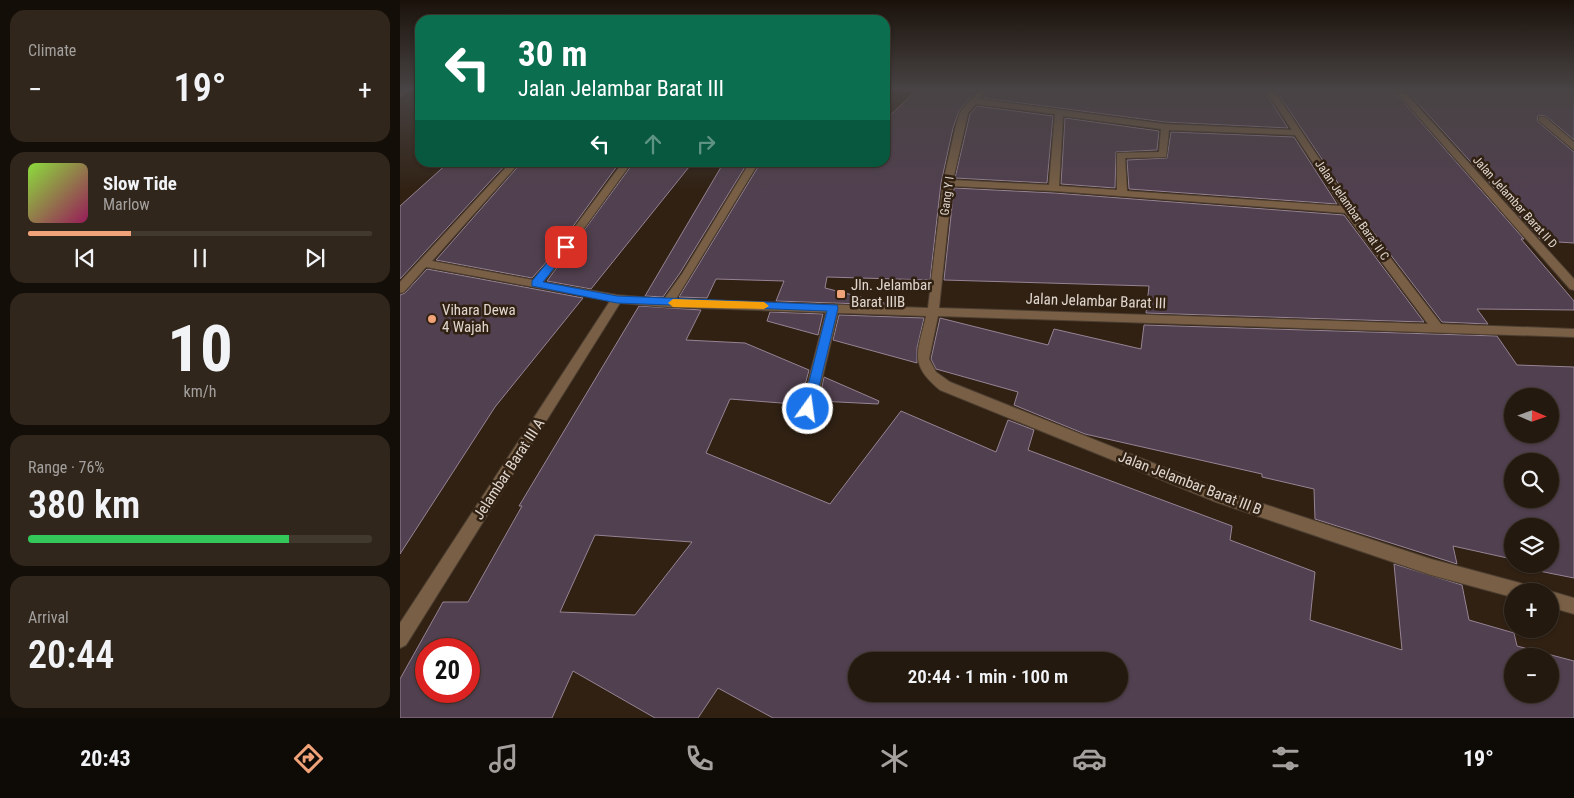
<!DOCTYPE html>
<html lang="en">
<head>
<meta charset="utf-8">
<style>
	:root { --surface:#24190e; --page:#30261c; --text:#f1f3f6; --muted:#a3a09e; --line:#41382e; --accent:#f0a278 }
	body { margin:0; font-family:"Roboto Condensed",sans-serif; background:var(--page); color:var(--text); height:100vh; display:flex; flex-direction:column; font-size:19px; white-space:nowrap }
	* { box-sizing:border-box; margin:0 }
	p { font-size:16px; color:var(--muted) }
	.icon { flex:none; width:28px; height:28px; fill:none; stroke:currentColor; stroke-width:2; stroke-linecap:round; stroke-linejoin:round }
	.map { position:relative; flex:1; overflow:hidden }
	.drawer { display:flex; flex-direction:column; gap:10px; padding:10px; background:#140e08; width:400px }
	.drawer>* { flex:none }
	.hud { position:absolute; left:15px; top:15px; width:475px; height:152px; border-radius:15px; box-shadow:0 1px 4px #0004,0 0 0 1px var(--line); background:#0b6e4f; color:#fff; overflow:hidden }
	.needle { width:32px; rotate:92deg }
	.fabs { position:absolute; left:1104px; top:388px; display:grid; gap:10px }
	.fabs a { display:grid; place-items:center; width:55px; height:55px; border-radius:50%; background:var(--surface); box-shadow:0 1px 4px #0004,0 0 0 1px var(--line); font-size:25px }
	.speed { position:absolute; left:15px; top:638px; display:flex; gap:10px; font-size:25px; font-weight:700; text-align:center }
	.speed>* { display:grid; place-content:center; width:65px; height:65px; border-radius:50%; background:var(--surface); box-shadow:0 1px 4px #0004,0 0 0 1px var(--line); line-height:1 }
	.speed .limit { border:8px solid #d22; background:#fff; color:#111 }
	.pin { position:absolute; display:grid; place-items:center; width:42px; height:42px; color:#fff; margin:-21px; border-radius:10px; box-shadow:0 2px 8px #0006 }
	.me { position:absolute; width:55px; margin:-28px; rotate:14deg; stroke-linejoin:round; filter:drop-shadow(0 0 4px #0008) }
	.turn { display:flex; align-items:center; gap:18px; height:105px; padding:0 20px; font-size:22px }
	.turn .icon { width:65px; height:65px; stroke-width:2.5 }
	.turn b { display:block; font-size:35px; line-height:42px }
	.lanes { display:flex; align-items:center; height:48px; padding:0 20px; background:#0003; justify-content:center; gap:25px; direction:ltr }
	.lanes .off { opacity:.35 }
	.big { font-size:38px; font-weight:600; line-height:1.1 }
	.drawer .tile { flex:1; display:flex; flex-direction:column; justify-content:center; gap:8px; min-width:0; padding:0 18px; border-radius:15px; background:var(--page) }
	.drawer .dial { align-items:center; gap:0 }
	.dial b { font-size:65px; line-height:1 }
	.song { display:flex; align-items:center; gap:15px }
	.cover { width:60px; height:60px; border-radius:8px; background:linear-gradient(135deg,hsl(90 70% 55%),hsl(330 70% 35%)) }
	.played { height:5px; border-radius:2px; background:linear-gradient(90deg,var(--accent) 30%,var(--line) 30%) }
	.keys { display:flex; justify-content:space-around; direction:ltr }
	.heat { display:flex; justify-content:space-between; align-items:center; font-size:28px; direction:ltr }
	.charge { height:8px; border-radius:4px; background:linear-gradient(90deg,#34c759 76%,var(--line) 0) }
	.trip { position:absolute; left:448px; top:652px; width:280px; height:50px; border-radius:25px; background:var(--surface); box-shadow:0 1px 4px #0004,0 0 0 1px var(--line); font-weight:600; line-height:50px; text-align:center }
	.dock { display:flex; height:80px; justify-content:space-around; align-items:center; background:#0e0a06; color:var(--muted) }
	.dock .icon { width:35px; height:35px }
	.dock .selected { color:var(--accent) }
	.dock b { font-size:22px; color:var(--text) }
	main { display:flex; flex:1; min-height:0 }
	.map>svg:first-child { display:block }
	.building { fill:#51404f; stroke:#968394; fill-rule:evenodd }
	.lines { fill:none; stroke-linecap:round; stroke-linejoin:round }
	.service-casing { stroke:#4c3e31; stroke-width:2 }
	.minor-casing { stroke:#4c3e31; stroke-width:2 }
	.service { fill:#785f45; fill-rule:evenodd }
	.minor { fill:#785f45; fill-rule:evenodd }
	.route { fill:#1a73e8; stroke:#114b97 }
	.slow { fill:#f59e0b }
	.poi-dot { fill:#f0a278; stroke:#302113; stroke-width:2 }
	.labels { text-anchor:middle; stroke-width:5; stroke-linejoin:round; paint-order:stroke }
	.far-street-label { font-size:12px; fill:#e0d6cd; stroke:#302113 }
	.poi-label { font-size:15px; fill:#e0d6cd; stroke:#302113; text-anchor:start }
	.street-label { font-size:15px; fill:#e0d6cd; stroke:#302113 }
</style>
</head>
<body>
<main>
<section class="drawer">
<div class="tile"><p>Climate</p>
<div class="heat"><a>−</a><b class="big">19°</b><a>+</a></div>
</div>
<div class="tile">
<div class="song"><i class="cover"></i><div><b>Slow Tide</b><p>Marlow</p></div></div>
<div class="played"></div>
<div class="keys"><svg class="icon" aria-label="previous" viewBox="0 0 24 24"><path d="M18 5L8 12l10 7zM5 5v14"/></svg><svg class="icon" aria-label="pause" viewBox="0 0 24 24"><path d="M8 5v14M16 5v14"/></svg><svg class="icon" aria-label="next" viewBox="0 0 24 24"><path d="M6 5l10 7-10 7zM19 5v14"/></svg></div>
</div>
<div class="tile dial"><b>10</b><p>km/h</p></div>
<div class="tile"><p>Range · 76%</p><b class="big">380 km</b><div class="charge"></div></div>
<div class="tile"><p>Arrival</p><b class="big">20:44</b></div>
</section>
<div class="map">
<svg width="1174" height="718" viewBox="0 0 1174 718">
	<rect width="100%" height="100%" fill="#302113"/>
	<g class="building">
		<polygon points="518,89 577,89 559,111 553,128 541,183 530,280 427,277 425,288 492,305 376,301 384,281 316,279 307,298 279,297 361,162 485,162 485,120"/>
		<polygon points="590,89 863,89 888,128 765,122 583,98"/>
		<polygon points="875,89 992,89 1124,239 1121,239 1174,301 1174,310 1077,309 1088,324 1042,322 954,207"/>
		<polygon points="1005,89 1174,89 1174,140 1146,116 1139,115 1137,117 1138,122 1174,152 1174,243 1142,241"/>
		<polygon points="577,106 653,116 647,183 555,178 570,114"/>
		<polygon points="665,118 759,131 757,150 716,152 715,188 661,184"/>
		<polygon points="771,132 894,137 937,204 729,189 727,160 767,158"/>
		<polygon points="49,162 108,162 0,279 0,206"/>
		<polygon points="122,162 220,162 150,258 132,278 36,260"/>
		<polygon points="234,162 293,162 191,289 147,281"/>
		<polygon points="324,162 348,162 280,273 263,297 245,296"/>
		<polygon points="554,188 654,193 944,215 1024,322 746,313 749,286 544,280"/>
		<polygon points="27,269 183,298 95,407 0,554 0,295 5,293"/>
		<path d="M239,306L301,310L286,340L345,343L409,370L401,400L396,399L394,404L330,399L306,453L430,504L501,411L596,452L608,420L634,430L628,450L832,526L830,540L915,572L910,620L1002,650L994,564L1062,585L1069,620L1114,633L1117,646L1174,661V718H373L318,688L298,718H255L173,671L152,718H0V679L43,602H68L122,506H119ZM195,535L292,542L235,615L160,612ZM26,649H69V691H26ZM1112,656H1150V694H1112ZM456,661H719V694H456Z"/>
		<polygon points="370,312 423,314 418,335 367,321"/>
		<polygon points="439,315 524,318 517,348 517,363 433,340"/>
		<path d="M540,318L648,345L654,329L741,349L744,325L1097,336L1117,365L1174,367V578L1129,569L1127,564H1150V526H1112V559L1053,546L1057,564L915,519L914,489L862,477V474L685,434L614,405L618,392L536,369L531,359ZM1112,396H1150V434H1112ZM1112,461H1150V499H1112Z"/>
		<polygon points="424,377 479,401 478,404 419,401"/>
	</g>
	<g class="lines">
		<g class="service-casing">
			<polygon id="service" points="433,304 439,308 415,409 413,413 408,414 403,413 401,409 427,308"/>
		</g>
		<g class="minor-casing">
			<g id="minor">
				<polygon points="4,89 13,89 0,97 0,91"/>
				<path d="M580,89H588L579,99L765,124L892,130L865,89H873L952,208L1041,324L1174,329V337L538,316L529,359L536,372L550,382L818,489L1031,559L1120,583L1126,585L1128,591H1112V597L1031,575L816,502L540,390C508,364 518,352 526,316L267,307L220,303L6,645L0,648V623L210,301L26,267L4,292L0,293V282L111,162H120L32,261L133,280L151,259L223,162H232L159,263L143,282L217,295L264,299L282,274L350,162H359L276,299L528,308L543,183L555,129L560,112ZM576,104L655,114L649,185L553,180L568,113ZM663,116L761,129L759,152L717,153V190L659,186ZM769,130L895,135L941,206L727,191L725,158L766,157ZM552,186L654,191L945,213L1028,324L539,308Z"/>
				<polygon points="994,89 1002,89 1174,279 1174,290 1170,289"/>
				<polygon points="1139,117 1145,117 1174,142 1174,150 1139,121"/>
				<polygon points="1149,591 1150,591 1174,598 1174,614 1150,607"/>
			</g>
		</g>
		<use href="#service" class="service"/>
		<use href="#minor" class="minor"/>
	</g>
	<linearGradient id="sky" x2="0" y2="1"><stop stop-color="#1a120a"/><stop offset="0.47" stop-color="#484344"/><stop offset="1" stop-color="#484344" stop-opacity="0"/></linearGradient>
	<rect width="1174" height="190" fill="url(#sky)"/>
	<polygon class="route" points="166,244 171,247 143,282 217,296 437,305 438,308 413,412 404,412 402,409 427,311 217,303 132,286 132,281 162,245"/>
	<polygon class="slow" points="273,299 364,302 369,306 364,309 273,307 268,303"/>
	<g class="poi-dot">
		<rect x="436" y="289" width="10" height="10" rx="2.5"/>
		<circle cx="32" cy="319" r="5"/>
	</g>
	<g class="labels">
		<g class="far-street-label">
			<text transform="translate(547 196) rotate(-82)" y="4">Gang Y I</text>
			<text transform="translate(1115 202) rotate(48)" y="4">Jalan Jelambar Barat II D</text>
			<text transform="translate(952 210) rotate(55)" y="4">Jalan Jelambar Barat II C</text>
		</g>
		<g class="poi-label">
			<text x="451" y="290">Jln. Jelambar<tspan x="451" dy="17">Barat IIIB</tspan></text>
			<text x="42" y="315">Vihara Dewa<tspan x="42" dy="17">4 Wajah</tspan></text>
		</g>
		<g class="street-label">
			<text transform="translate(696 301) rotate(2)" y="5">Jalan Jelambar Barat III</text>
			<text transform="translate(109 469) rotate(-57)" y="5">Jelambar Barat III A</text>
			<text transform="translate(790 483) rotate(21)" y="5">Jalan Jelambar Barat III B</text>
		</g>
	</g>
</svg>
<div class="fabs">
<a><svg class="needle" viewBox="-14 -14 28 28"><path d="M0-13l5 13h-10z" fill="#e53935"/><path d="M0 13l5-13h-10z" fill="#a3a09e"/></svg></a>
<a><svg class="icon" aria-label="search" viewBox="0 0 24 24"><circle cx="10" cy="10" r="6"/><path d="M15 15l6 6"/></svg></a>
<a><svg class="icon" aria-label="layers" viewBox="0 0 24 24"><path d="M12 4l9 5-9 5-9-5zM3 14l9 5 9-5"/></svg></a>
<a>+</a>
<a>−</a>
</div>
<div class="speed"><div class="limit">20</div></div>
<div class="pin" style="left:166px;top:247px;background:#d93025"><svg class="icon" aria-label="arrive" viewBox="0 0 24 24"><path d="M6 21V4h12l-3 4 3 4H6"/></svg></div>
<svg class="me" style="left:408px;top:409px" viewBox="-20 -20 40 40"><circle r="17" fill="#1a73e8" stroke="#fff" stroke-width="3"/><path d="M0-11L8 9 0 5-8 9z" fill="#fff"/></svg>
<div class="trip">20:44 · 1 min · 100 m</div>
<div class="hud">
<div class="turn"><svg class="icon" aria-label="left" viewBox="0 0 24 24"><path d="M17 20v-9H6M10 6l-5 5 5 5"/></svg><div><b>30 m</b>Jalan Jelambar Barat III</div></div>
<div class="lanes"><svg class="icon" aria-label="left" viewBox="0 0 24 24"><path d="M17 20v-9H6M10 6l-5 5 5 5"/></svg><svg class="icon off" aria-label="ahead" viewBox="0 0 24 24"><path d="M12 20V5M6 11l6-6 6 6"/></svg><svg class="icon off" aria-label="right" viewBox="0 0 24 24"><path d="M7 20v-9h11M14 6l5 5-5 5"/></svg></div>
</div>
</div>
</main>
<nav class="dock">
<b>20:43</b>
<svg class="icon selected" aria-label="directions" viewBox="0 0 24 24"><path d="M12 3l9 9-9 9-9-9zM9 14v-3h6M13 9l2 2-2 2"/></svg>
<svg class="icon" aria-label="music" viewBox="0 0 24 24"><path d="M9 18V5l10-2v13"/><circle cx="6" cy="18" r="3"/><circle cx="16" cy="16" r="3"/></svg>
<svg class="icon" aria-label="phone" viewBox="0 0 24 24"><path d="M5 4h4l2 5-3 2q2 4 5 5l2-3 5 2v4C11 20 4 13 5 4z"/></svg>
<svg class="icon" aria-label="climate" viewBox="0 0 24 24"><path d="M12 3v18M4 7l16 10M4 17L20 7"/></svg>
<svg class="icon" aria-label="car" viewBox="0 0 24 24"><path d="M5 17H2v-5l4-1 3-4h7l3 4 3 1v5h-3M9 17h6M6 11h13"/><circle cx="7" cy="17" r="2"/><circle cx="17" cy="17" r="2"/></svg>
<svg class="icon" aria-label="filters" viewBox="0 0 24 24"><path d="M4 7h16M4 17h16"/><circle cx="9" cy="7" r="2"/><circle cx="15" cy="17" r="2"/></svg>
<b>19°</b>
</nav>
</body>
</html>
